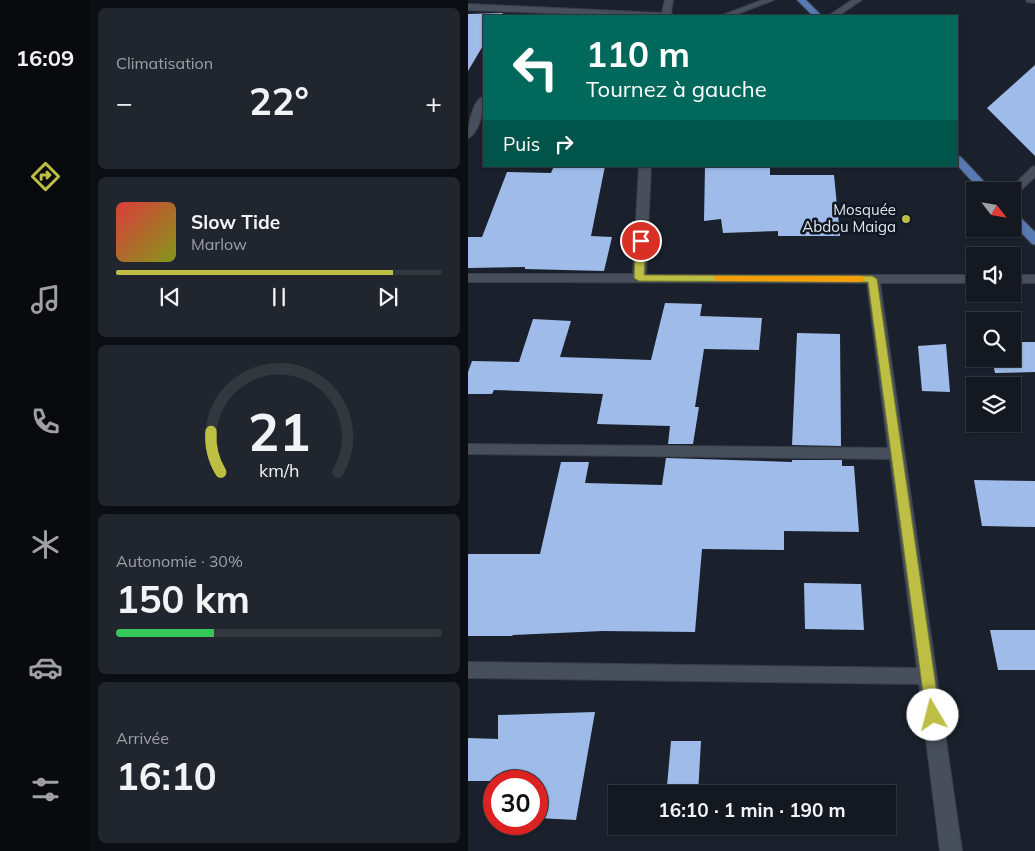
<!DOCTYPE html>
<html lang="fr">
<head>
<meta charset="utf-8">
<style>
	:root { --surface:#141921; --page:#21262e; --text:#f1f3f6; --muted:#9da0a5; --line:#33383f; --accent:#bcbf44 }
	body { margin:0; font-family:Mulish,sans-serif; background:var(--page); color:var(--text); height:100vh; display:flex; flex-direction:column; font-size:19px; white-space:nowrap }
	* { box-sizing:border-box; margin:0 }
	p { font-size:16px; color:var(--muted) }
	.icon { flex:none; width:28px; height:28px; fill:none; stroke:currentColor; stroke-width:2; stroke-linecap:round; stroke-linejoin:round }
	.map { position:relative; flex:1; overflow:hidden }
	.drawer { display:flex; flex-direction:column; gap:8px; padding:8px; background:#0b0e12; width:378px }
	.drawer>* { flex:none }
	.hud { position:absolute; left:15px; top:15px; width:475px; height:152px; border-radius:0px; box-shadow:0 1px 4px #0004,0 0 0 1px var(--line); background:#00695c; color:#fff; overflow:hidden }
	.needle { width:32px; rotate:121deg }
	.tools { position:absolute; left:498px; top:182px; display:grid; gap:10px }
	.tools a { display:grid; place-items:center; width:55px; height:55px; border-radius:0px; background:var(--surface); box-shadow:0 1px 4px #0004,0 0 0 1px var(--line); font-size:25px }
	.speed { position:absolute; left:15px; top:770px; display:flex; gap:10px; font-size:25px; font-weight:700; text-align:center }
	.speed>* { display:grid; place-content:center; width:65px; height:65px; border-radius:50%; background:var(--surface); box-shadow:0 1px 4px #0004,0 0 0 1px var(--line); line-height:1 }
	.speed .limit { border:8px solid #d22; background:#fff; color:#111 }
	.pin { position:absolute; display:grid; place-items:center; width:42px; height:42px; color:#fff; margin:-21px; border:2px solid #fff; border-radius:50%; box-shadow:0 1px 5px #0007 }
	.me { position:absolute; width:55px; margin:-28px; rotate:352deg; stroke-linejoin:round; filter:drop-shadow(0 0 4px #0008) }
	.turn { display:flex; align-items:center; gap:18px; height:105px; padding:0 20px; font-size:22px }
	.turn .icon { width:65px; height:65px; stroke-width:2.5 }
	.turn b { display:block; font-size:35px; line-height:42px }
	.then { display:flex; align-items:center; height:48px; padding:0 20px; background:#0003; gap:10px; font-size:19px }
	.big { font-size:38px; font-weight:700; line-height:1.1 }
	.drawer .card { flex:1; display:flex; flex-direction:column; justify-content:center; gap:8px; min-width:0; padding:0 18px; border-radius:8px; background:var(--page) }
	.drawer .dial { align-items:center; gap:0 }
	.dial svg { height:130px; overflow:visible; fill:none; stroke:var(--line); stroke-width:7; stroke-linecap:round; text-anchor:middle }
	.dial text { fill:var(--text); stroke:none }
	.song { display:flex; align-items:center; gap:15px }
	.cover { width:60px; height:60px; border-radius:8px; background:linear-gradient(135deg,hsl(0 70% 55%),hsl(70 70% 35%)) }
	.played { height:5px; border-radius:2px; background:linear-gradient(90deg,var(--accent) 85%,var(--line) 85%) }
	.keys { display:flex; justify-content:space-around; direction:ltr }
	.heat { display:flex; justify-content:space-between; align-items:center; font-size:28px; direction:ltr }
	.charge { height:8px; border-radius:4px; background:linear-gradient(90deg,#34c759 30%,var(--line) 0) }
	.trip { position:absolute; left:140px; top:785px; width:288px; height:50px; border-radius:0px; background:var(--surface); box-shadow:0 1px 4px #0004,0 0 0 1px var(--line); font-weight:700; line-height:50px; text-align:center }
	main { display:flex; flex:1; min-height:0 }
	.menu { display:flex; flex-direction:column; width:90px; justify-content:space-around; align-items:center; background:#080a0d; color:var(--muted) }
	.menu .icon { width:35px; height:35px }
	.menu .active { color:var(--accent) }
	.menu b { font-size:22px; color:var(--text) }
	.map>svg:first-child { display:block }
	.building { fill:#9fbbea }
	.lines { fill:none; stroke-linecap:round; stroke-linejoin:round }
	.street-casing { stroke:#393e48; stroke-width:2 }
	.primary-casing { stroke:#393e48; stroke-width:2 }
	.street { fill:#474f5c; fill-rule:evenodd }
	.primary { fill:#5879b2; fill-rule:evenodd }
	.route { fill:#bcbf44; stroke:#7a7c2c }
	.slow { fill:#f59e0b }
	.poi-dot { fill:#bcbf44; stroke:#111722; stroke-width:2 }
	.labels { text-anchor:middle; stroke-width:5; stroke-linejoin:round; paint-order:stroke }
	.far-poi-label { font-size:15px; fill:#dfe4ec; stroke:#111722; text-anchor:end }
</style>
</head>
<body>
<main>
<nav class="menu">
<b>16:09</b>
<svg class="icon active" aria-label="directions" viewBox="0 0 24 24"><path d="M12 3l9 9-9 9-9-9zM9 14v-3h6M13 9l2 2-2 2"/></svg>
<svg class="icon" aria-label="music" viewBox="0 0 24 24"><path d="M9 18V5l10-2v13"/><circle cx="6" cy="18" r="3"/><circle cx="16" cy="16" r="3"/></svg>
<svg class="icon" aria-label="phone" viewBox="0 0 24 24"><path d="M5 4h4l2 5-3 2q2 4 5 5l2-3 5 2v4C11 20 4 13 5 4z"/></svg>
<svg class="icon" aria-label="climate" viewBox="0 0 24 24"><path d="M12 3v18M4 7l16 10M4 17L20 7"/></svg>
<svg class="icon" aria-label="car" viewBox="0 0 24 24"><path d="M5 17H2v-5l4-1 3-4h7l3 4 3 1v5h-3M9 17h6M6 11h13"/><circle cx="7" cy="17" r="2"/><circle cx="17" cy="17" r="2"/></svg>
<svg class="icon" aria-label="filters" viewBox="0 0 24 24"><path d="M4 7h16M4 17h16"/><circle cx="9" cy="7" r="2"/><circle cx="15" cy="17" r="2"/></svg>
</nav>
<section class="drawer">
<div class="card"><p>Climatisation</p>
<div class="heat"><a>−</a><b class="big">22°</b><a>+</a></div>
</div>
<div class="card">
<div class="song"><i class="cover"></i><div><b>Slow Tide</b><p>Marlow</p></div></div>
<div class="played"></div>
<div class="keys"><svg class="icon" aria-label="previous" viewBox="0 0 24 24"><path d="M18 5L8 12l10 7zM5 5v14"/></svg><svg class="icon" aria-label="pause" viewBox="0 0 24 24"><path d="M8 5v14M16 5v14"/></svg><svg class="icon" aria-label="next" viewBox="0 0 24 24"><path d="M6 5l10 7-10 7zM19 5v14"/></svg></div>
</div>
<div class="card dial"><svg viewBox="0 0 100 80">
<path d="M14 69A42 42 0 1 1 86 69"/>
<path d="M14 69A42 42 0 0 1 8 44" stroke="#bcbf44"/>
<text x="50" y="56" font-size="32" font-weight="700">21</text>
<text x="50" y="72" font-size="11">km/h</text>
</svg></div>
<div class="card"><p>Autonomie · 30%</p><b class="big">150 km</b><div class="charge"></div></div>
<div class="card"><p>Arrivée</p><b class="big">16:10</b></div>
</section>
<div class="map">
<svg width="568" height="851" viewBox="0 0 568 851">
	<rect width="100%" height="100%" fill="#1a212c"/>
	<g class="building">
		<polygon points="35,13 33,16 16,16 16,44 0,71 0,14"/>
		<polygon points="568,64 568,157 519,108"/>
		<polygon points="86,166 137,166 123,236 144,237 136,271 57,269 57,267 0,268 0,237 14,237 39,172 83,173"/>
		<polygon points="237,166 302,166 302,175 366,175 372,236 310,236 310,231 255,233 253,219 236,221"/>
		<polygon points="197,303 234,304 232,316 294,318 291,350 236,349 227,407 231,407 225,444 200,444 202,426 129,424 135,394 26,390 24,394 0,394 0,372 4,361 51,362 65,319 103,321 92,357 183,360"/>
		<polygon points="329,333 372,334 373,446 324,445"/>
		<polygon points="544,342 568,342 568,372 527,373 524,359 544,359"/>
		<polygon points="478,344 482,392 454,391 450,346"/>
		<polygon points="198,458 324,462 324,460 374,460 374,466 386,466 391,532 316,531 316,550 234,549 227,632 135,631 45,635 44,636 0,636 0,554 72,554 93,462 121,462 117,483 194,485"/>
		<polygon points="506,480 568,481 568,527 514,526"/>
		<polygon points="336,583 393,584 396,630 337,629"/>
		<polygon points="522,630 568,630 568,670 530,670"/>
		<polygon points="127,712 108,820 69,818 69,781 0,781 0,738 30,739 30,715"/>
		<polygon points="203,741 233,741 230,794 175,794 175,785 199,786"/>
		<polygon points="171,826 227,826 227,829 171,828"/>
	</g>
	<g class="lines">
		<g class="street-casing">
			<g id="street">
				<polygon points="197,0 205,0 203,13 207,16 149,16 0,10 0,4 194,13"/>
				<polygon points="294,0 306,0 264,16 252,16"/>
				<polygon points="384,0 394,0 370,16 360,16"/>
				<polygon points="558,0 568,0 568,3 559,2"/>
				<path d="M16,96C17,107 11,134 0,138C0,127 4,100 16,96Z"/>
				<polygon points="171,166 183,166 178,275 506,275 506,283 412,283 494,851 472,851 451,684 0,678 0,662 449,668 422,459 0,454 0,444 420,448 399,283 0,282 0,274 165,274"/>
				<polygon points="568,166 568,176 548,195 544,196 544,191 540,191 564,167"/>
				<rect x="544" y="275" width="24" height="8"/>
			</g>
		</g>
		<g class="primary-casing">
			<g id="primary">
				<polygon points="329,0 338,0 354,16 345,16"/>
				<polygon points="489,156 493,157 525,191 513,191 489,165"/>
				<polygon points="544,213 548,213 568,233 568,245 564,244 544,223"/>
			</g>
		</g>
		<use href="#street" class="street"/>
		<use href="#primary" class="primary"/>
	</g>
	<polygon class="route" points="173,238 178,241 176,275 404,276 409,279 472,715 470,720 465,722 460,720 458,715 400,282 171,281 166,278 168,241"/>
	<polygon class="slow" points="247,276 393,276 398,279 393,282 250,281 245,278"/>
	<circle class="poi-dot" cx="438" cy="219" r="5"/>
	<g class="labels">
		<g class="far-poi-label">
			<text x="428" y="215">Mosquée<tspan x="428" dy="17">Abdou Maiga</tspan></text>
		</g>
	</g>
</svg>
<div class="tools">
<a><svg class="needle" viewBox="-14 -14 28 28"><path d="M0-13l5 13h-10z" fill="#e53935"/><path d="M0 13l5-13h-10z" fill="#9da0a5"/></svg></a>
<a><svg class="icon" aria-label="sound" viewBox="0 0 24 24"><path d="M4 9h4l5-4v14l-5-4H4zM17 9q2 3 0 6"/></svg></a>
<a><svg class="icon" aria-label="search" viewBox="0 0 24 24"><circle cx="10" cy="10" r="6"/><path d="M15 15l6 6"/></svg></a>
<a><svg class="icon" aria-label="layers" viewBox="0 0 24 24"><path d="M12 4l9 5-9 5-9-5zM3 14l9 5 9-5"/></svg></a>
</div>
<div class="speed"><div class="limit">30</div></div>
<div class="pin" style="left:173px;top:241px;background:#d93025"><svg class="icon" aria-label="arrive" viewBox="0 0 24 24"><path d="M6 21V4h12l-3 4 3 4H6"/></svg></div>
<svg class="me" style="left:465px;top:715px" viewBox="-20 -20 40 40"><circle r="19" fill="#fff"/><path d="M0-13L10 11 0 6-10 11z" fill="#bcbf44"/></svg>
<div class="trip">16:10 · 1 min · 190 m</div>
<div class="hud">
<div class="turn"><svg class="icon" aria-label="left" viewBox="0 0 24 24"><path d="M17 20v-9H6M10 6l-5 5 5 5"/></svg><div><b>110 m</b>Tournez à gauche</div></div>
<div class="then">Puis<svg class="icon" aria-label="right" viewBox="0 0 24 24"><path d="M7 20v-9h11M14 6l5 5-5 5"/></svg></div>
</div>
</div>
</main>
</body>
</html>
